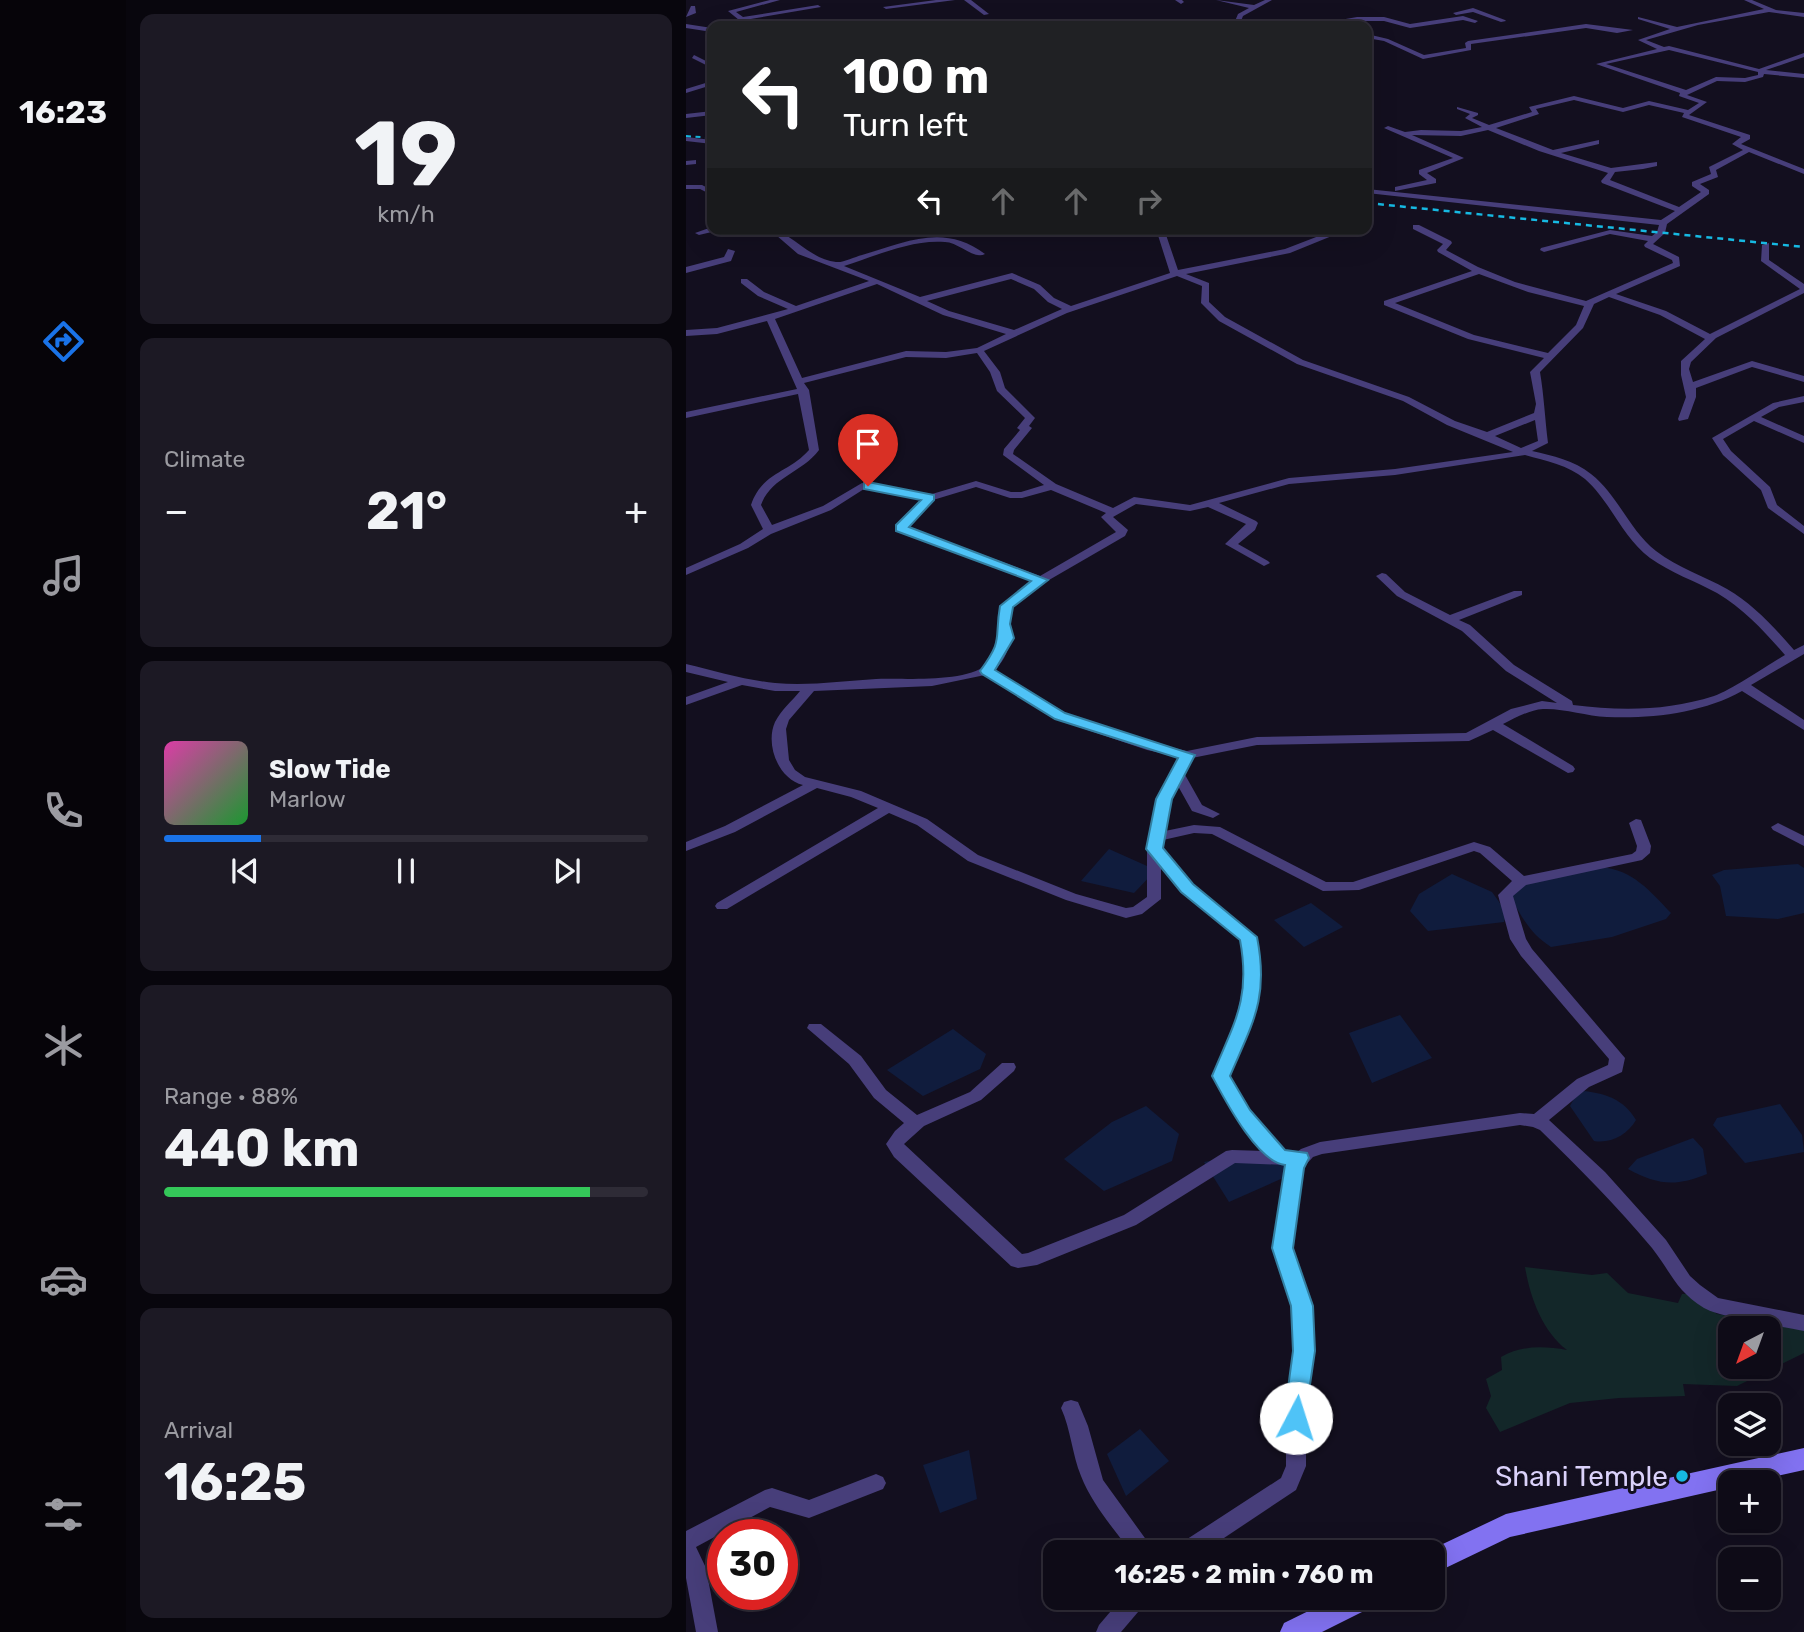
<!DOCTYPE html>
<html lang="en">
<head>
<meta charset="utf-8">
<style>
	:root { --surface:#0e0b17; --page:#1c1924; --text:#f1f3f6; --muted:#9b9ba1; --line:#2e2b36; --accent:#1a73e8 }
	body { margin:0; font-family:Rubik,sans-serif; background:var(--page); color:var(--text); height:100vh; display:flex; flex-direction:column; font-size:26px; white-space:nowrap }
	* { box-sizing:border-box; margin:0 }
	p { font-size:23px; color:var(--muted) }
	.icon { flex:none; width:38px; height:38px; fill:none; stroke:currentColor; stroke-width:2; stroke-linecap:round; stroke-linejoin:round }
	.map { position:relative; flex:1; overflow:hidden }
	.side { display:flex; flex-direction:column; gap:14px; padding:14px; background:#08060d; width:560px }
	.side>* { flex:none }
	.hud { position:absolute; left:21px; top:21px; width:665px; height:214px; border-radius:14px; box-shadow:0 7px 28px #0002,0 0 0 2px var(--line); background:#202124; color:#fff; overflow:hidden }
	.needle { width:46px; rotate:221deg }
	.controls { position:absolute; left:1032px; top:1316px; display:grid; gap:14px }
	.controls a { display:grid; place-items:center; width:63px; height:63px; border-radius:14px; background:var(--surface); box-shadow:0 7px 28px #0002,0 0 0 2px var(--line); font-size:35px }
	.speed { position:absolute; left:21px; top:1519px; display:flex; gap:14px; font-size:35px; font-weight:700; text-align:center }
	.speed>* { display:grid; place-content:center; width:91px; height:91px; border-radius:50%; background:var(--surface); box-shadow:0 7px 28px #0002,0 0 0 2px var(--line); line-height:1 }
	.speed .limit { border:10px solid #d22; background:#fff; color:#111 }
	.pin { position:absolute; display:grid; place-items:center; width:60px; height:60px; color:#fff; margin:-72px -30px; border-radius:50% 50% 50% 0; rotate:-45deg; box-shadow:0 0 7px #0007 }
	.pin .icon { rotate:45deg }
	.me { position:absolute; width:77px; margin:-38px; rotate:5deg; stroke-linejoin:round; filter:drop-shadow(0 0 5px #0008) }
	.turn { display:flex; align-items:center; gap:24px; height:147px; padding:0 21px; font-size:32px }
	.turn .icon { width:91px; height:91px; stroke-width:2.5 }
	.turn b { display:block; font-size:49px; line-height:60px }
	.lanes { display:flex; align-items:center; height:66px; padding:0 21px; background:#0003; justify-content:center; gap:35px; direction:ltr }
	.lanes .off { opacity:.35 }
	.big { font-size:52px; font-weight:700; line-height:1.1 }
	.side .widget { flex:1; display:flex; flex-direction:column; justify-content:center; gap:10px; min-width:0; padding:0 24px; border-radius:14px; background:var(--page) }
	.side .dial { align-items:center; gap:0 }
	.dial b { font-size:91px; line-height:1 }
	.song { display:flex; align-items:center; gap:21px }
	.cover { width:84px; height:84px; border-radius:10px; background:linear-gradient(135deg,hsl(320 70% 55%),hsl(130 70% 35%)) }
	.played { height:7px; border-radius:4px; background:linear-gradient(90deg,var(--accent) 20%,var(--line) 20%) }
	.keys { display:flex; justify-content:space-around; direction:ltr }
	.heat { display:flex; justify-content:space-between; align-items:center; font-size:38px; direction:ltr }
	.charge { height:10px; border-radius:5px; background:linear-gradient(90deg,#34c759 88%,var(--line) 0) }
	.trip { position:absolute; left:357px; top:1540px; width:402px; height:70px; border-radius:14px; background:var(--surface); box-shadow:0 7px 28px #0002,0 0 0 2px var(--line); font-weight:700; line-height:70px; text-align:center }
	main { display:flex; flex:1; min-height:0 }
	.menu { display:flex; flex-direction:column; width:126px; justify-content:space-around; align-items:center; background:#060409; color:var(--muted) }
	.menu .icon { width:49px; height:49px }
	.menu .current { color:var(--accent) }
	.menu b { font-size:32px; color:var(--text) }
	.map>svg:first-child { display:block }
	.green { fill:#132729; fill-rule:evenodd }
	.water { fill:#101c3d }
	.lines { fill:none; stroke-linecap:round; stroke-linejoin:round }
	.minor { fill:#473e7a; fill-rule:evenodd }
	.secondary { fill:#8272f1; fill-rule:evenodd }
	.rail-far1 { stroke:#16b9e2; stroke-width:2; stroke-dasharray:5 4.5; stroke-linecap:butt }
	.rail { stroke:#16b9e2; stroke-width:2.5; stroke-dasharray:6 5; stroke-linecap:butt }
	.route { fill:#4fc3f7; stroke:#337fa1; stroke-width:2 }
	.poi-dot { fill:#16b9e2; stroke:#130f1f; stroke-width:2.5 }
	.labels { text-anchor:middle; stroke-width:6; stroke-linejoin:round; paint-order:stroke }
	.near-poi-label { font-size:28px; fill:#dbd2fb; stroke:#130f1f; text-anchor:end }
</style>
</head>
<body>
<main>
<nav class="menu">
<b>16:23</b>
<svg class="icon current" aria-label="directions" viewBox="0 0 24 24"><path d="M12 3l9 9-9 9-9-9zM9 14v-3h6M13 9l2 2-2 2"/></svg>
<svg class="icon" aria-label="music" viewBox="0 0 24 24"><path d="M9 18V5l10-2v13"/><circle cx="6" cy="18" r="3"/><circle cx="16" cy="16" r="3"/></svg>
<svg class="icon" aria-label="phone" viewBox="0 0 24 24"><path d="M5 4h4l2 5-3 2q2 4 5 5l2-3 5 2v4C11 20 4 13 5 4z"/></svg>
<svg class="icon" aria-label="climate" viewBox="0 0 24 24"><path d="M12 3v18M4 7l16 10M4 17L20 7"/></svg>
<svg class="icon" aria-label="car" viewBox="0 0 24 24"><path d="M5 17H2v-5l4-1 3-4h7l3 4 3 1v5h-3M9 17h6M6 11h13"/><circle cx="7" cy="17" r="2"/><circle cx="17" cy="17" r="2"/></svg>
<svg class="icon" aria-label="filters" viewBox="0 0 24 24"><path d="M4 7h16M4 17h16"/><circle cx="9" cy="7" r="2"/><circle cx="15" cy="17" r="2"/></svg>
</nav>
<section class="side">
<div class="widget dial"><b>19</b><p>km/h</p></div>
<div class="widget"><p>Climate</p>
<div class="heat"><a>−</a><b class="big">21°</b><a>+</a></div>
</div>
<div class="widget">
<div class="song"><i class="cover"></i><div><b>Slow Tide</b><p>Marlow</p></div></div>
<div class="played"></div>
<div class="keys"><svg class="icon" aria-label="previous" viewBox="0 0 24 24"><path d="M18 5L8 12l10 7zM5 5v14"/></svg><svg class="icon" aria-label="pause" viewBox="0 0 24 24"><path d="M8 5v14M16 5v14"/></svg><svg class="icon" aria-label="next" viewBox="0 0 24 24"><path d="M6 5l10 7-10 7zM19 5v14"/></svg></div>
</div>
<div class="widget"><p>Range · 88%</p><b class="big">440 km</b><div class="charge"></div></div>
<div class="widget"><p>Arrival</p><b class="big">16:25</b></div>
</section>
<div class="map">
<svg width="1118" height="1632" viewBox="0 0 1118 1632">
	<rect width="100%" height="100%" fill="#130f1f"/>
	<path class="green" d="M839,1267L906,1275L921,1273L942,1293L992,1303L996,1294H1007L1031,1314L1113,1327L1118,1329V1353L1051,1386L997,1384L999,1396L933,1398L884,1403L814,1432L800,1408L805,1396L800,1379L816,1370L815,1357C836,1345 858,1346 881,1350C856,1331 844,1297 839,1267ZM1045,1328H1083V1367H1045Z"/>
	<g class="water">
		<polygon points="423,849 470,870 448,893 395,881"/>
		<polygon points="1112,864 1118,868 1118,913 1092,919 1040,916 1034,886 1026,875 1038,870"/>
		<path d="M915,867C947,870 964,891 985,913L980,919L926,937L865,947C844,934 834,915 823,893L841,881Z"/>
		<polygon points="766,874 806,892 821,913 818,922 742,931 724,911 733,894"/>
		<polygon points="625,903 657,927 618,947 588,920"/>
		<polygon points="714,1015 746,1058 686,1083 663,1033"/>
		<polygon points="267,1029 300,1054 294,1069 237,1096 201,1070"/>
		<path d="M898,1091C921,1094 937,1099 950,1120C942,1134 925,1144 908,1141L884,1106L890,1095Z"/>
		<polygon points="1094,1104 1116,1135 1118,1152 1059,1163 1027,1125 1031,1118"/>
		<polygon points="460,1106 493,1134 486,1161 418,1191 378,1159 426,1122"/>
		<path d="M1007,1138L1017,1149L1021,1174C989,1187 972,1185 942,1169L951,1159Z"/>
		<polygon points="589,1148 604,1175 543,1202 518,1162"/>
		<polygon points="454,1429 483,1461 440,1496 421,1454"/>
		<polygon points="283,1450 291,1499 254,1513 237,1465"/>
	</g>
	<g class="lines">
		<g class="minor">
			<polygon points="84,0 94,0 50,12 57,17 132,5 135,7 59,20 60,26 56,26 53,20 42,11"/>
			<polygon points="250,0 269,0 200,9 197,7"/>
			<polygon points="278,0 285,0 303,14 298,15"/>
			<polygon points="489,0 496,0 498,2 495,4"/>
			<polygon points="530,0 568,5 579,0 586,0 557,16 553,26 547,26 552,14 563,8"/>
			<path d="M1058,0H1066L1090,10L1118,13V17L1083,12L1012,25L960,40L978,47L983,46L1073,69L1118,53V57L1080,70L1118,74V78L1078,74L1077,77L1059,82L1031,81L1001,95L1021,102L1003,115L1064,135V139L1055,144L1118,169V174L1063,152L1030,170L1032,177L1014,184L1023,190V194L981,224L979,233L967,244L993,257L994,266L930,294L980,311L1024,334L1114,289L1075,261L1076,245L1083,243V260L1118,284V293L1030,338L1005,362L1003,369L1007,382L1066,361L1118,376V382L1066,367L1010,388V397L1002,419L993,421L992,419L1000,397L995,375V361L1019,339L974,315L923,297L908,304L897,328L854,372C858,396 859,419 862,443L846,451C867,456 888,460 905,474C932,495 943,530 970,551C992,568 1018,576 1041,589C1067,604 1088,627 1108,650L1118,645V654L1065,685L1118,720V730L1056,691C1017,713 965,719 921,717C900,716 877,708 857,709C843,710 829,718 817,724L887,766L889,769L887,772L882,773L807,730L783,741L571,745L506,758L498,773L516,805L534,814L527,818L506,811L492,786L485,799L479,831L508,825L534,827L640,882H667L788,842L804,847L838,876L946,854L950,851L951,846L943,823L950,819L955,820L965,846L964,853L956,860L840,885L827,896L840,939L846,949L939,1058L936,1072L903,1087L863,1120L919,1172L980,1240L1004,1276L1014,1285L1032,1298L1118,1315V1331C1095,1326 1035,1318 1018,1308C989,1290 985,1272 966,1248C931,1206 893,1168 854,1130L847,1127L834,1125L636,1154L627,1157L616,1169L606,1248L625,1305L628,1351L620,1401V1466L610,1490L517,1552H489L492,1545L595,1478L600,1466V1401L608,1351L607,1305L588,1248L600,1165L549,1163L450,1225L351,1265L332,1268L325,1266L208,1157L200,1144L209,1131L218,1123L188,1098L163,1064L121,1028L123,1024H135L175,1056L200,1090L231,1115L284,1092L316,1063H328L330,1067L328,1071L295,1100L238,1126L218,1144L336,1254L342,1253L438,1215L540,1151L546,1150L579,1151L551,1119L527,1076C549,1025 562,996 556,939L496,891L475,867V899L456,914L440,918L380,900L282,861L231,825L203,813L41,909H31L29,906L31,903L192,808L165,797L131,788L49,832L0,851V842L39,826L117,785C92,779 79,744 89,722C95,710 106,701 114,691H89L56,685L0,705V697L42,682L0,672V664C29,671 59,680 89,683C123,686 156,681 190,679C217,678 279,683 300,665C318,649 310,626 315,605L346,581L211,530V526L237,498L178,489L145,510L85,534L62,548L0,575V568L54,544L77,529L65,505C76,472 103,473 123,450L112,394L0,418V412L111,389L81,321L31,334L0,336V330L31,328L102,309L72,296L55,283V279H61L78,292L110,306L183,281L112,254L83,229C102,229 124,260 150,262C157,263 168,257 176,255C220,242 258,223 299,254C288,260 272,242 259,242C226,239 190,256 158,266L234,297L326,273L354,285L368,298L385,306L484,273L470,229H478L492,270L599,249L651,229H663L604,253L500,274L523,283V302L539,317L617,360L723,397L769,421L801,432L848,413L850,404L844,372L858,358L782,339L698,305V301L786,271L752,252L751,250L757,244L727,229V225H733L765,241L766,243L760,250L792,267L829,282L900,301L987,263L986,260L959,247L958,245L962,241L924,234L858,252L854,250L855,248L924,230L966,236L971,232L973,225L681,193V189L975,220L989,211L916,183L915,181L922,173L919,172L853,151L802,130L775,136L726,135L778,158L741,173L750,179V183L709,191V187L741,180L733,174V170L767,158L698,128L702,126L719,132L735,130L775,131L796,127L779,118L784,114L771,109V107L792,113V115L786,118L803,125L846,112L843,107L888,96L937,108L963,101L1002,110L1013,103L993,96L994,93L910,64L971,49L952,40L984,29L952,19V17L991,27L1078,9ZM983,50L1072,72V75L1059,78L1030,77L1000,90L920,64ZM888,100L937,112L963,105L998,113L996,117L1055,137L1046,144L1057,150L1023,167L1025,174L1006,182V186L1015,192L993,207L924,180L929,172L957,169L971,166V162L925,168L875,153L913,144V140L867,150L810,128L853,114L850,109ZM793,274L842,292L898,306L890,325L862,353L788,335L709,303ZM491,276L516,286L515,303L533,321L611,364L717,401L761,425L827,452L709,469L603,478L504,505L448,497L427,508L370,484L327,454L328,450L346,428L343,426L349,418L319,388L314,372L298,351L381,313ZM325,279L348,289L362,302L376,309L328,330L263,311L241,301ZM191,284L257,315L320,334L291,348L260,352L220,351L116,378L89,319ZM291,353L304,372L311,391L339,418L331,428L334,430L318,449L317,455L358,485L335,492H325L290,481L246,494L176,483L137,506L86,525L75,505C85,477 116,473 133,450L123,390L118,383L220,357L260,358ZM849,420L852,441L835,448L809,436ZM839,455C860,461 882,465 899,479C925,502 936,537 964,558C985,573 1009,581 1031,593C1058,609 1079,632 1099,655C1080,666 1047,689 1028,696C981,711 935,711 887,705L886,701L828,665L784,625L773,620L836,595V591H828L764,615L719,592L700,574L696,573L690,576L711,596L776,631L820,671L871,703L856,701L825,709L780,733L571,737L501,751L470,744L379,713L309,670C331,647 320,633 327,606L344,591L439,536L442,530L427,517L450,504L504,511L522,507L560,524L539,544L578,566L584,563L582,561L552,544L569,530L572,523L570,521L533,503L603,484L709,475ZM290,487L324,498H336L365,490L420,513L415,517L430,532L354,576L222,527L247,500ZM299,675L369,719L461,750L493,757L471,799L461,849V897L447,907L440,908L390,894L292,855L241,819L175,791L119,777L109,770L103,760L100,729L103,720L128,691L246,686ZM508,833L526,834L637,891L673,890L788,851L794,853L826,881L812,895L824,939L835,956L923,1059L922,1065L891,1079L848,1114L834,1113L634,1142L615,1149L611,1152H600L563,1111L543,1076C565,1024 578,995 571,937L506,885L475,849L477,840Z"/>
			<polygon points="5,6 9,6 10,13 0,17"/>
			<polygon points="787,8 819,20 820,21 815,22 787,12 770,15 767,13"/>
			<polygon points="777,16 792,21 789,23 777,20 724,28 698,21 671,21 620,26 671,17 698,17 724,24"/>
			<polygon points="157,23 159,26 143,26"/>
			<polygon points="0,24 26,28 26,32 0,28"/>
			<polygon points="900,24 947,30 931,33 900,28 785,44 785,50 737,59 698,41 681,38 681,34 702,39 738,55 780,48 779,43 782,41"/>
			<polygon points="8,55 26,64 26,68 6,58"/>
			<polygon points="26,81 26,85 0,93 0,89"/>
			<polygon points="26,111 26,115 0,118 0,114"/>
			<polygon points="0,137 26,140 26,144 0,141"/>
			<polygon points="10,160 10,164 0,165 0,161"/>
			<polygon points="0,185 16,185 26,190 26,195 14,189 0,189"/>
			<polygon points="26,227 30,231 13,235 9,233"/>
			<polygon points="42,249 49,251 45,261 0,273 0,267 38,257"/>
			<polygon points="1118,396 1118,402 1093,407 1075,417 1118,436 1118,443 1068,421 1037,439 1045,451 1084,487 1091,505 1118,526 1118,534 1082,508 1075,490 1037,455 1026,438 1087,403"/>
			<polygon points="1092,823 1118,836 1118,846 1087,830 1085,827"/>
			<path d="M385,1400L392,1402L402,1426L417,1480L469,1552H445C427,1528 406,1504 395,1476C386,1454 385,1430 375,1408L378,1402Z"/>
			<polygon points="190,1474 197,1477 200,1483 197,1489 123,1518 84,1507 10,1547 20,1568 32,1632 10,1632 0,1578 0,1531 79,1490 86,1488 123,1500"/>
			<polygon points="436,1598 461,1598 458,1605 435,1632 410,1632 413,1625"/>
		</g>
		<g class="secondary">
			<polygon points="1118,1448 1118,1470 1064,1482 1045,1482 1045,1487 824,1537 747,1574 747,1552 740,1552 820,1514"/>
			<polygon points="649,1598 690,1598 686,1607 636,1632 594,1632 598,1623"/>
		</g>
		<polyline class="rail-far1" points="0,136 26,138"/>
		<polyline class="rail" points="681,203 1118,247"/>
	</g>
	<path class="route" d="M182,482L248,495V500L223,527L362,580L327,607L324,624L328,638L309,670L379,713L509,755L486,799L477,848L507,884L571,937C583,998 567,1022 544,1076L564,1110L599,1150L621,1153L623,1158L618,1168L607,1248L627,1306L629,1351L618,1425L610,1428L602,1425L598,1418L607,1351L605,1306L586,1248L599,1165C571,1162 539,1100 526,1076C548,1023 565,999 554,940L495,892L460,849L470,799L492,758L369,719L296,674L294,671C318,638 308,641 314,606L345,581L210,531V525L235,500L178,489V483Z"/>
	<circle class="poi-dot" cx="996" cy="1476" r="7"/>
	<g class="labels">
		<g class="near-poi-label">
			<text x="982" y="1486">Shani Temple</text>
		</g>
	</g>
</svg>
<div class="controls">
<a><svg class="needle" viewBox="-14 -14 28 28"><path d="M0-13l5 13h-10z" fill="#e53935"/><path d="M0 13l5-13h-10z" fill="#9b9ba1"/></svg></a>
<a><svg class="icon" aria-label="layers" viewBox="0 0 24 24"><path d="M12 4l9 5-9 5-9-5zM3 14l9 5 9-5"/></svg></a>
<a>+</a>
<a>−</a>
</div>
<div class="speed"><div class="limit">30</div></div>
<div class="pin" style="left:182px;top:486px;background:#d93025"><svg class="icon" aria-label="arrive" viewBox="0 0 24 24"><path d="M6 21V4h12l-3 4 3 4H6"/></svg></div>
<svg class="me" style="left:610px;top:1418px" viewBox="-20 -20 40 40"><circle r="19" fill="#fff"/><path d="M0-13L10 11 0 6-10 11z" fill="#4fc3f7"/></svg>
<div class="trip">16:25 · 2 min · 760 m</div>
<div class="hud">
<div class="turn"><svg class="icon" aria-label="left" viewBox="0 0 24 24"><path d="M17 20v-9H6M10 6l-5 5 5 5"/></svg><div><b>100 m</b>Turn left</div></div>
<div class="lanes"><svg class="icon" aria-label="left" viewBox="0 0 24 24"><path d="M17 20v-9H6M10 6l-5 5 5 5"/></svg><svg class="icon off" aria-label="ahead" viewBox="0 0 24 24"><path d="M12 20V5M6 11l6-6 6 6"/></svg><svg class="icon off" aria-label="ahead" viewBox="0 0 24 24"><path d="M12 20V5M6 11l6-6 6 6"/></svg><svg class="icon off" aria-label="right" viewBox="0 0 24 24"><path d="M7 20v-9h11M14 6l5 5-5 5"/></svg></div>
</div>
</div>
</main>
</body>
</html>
